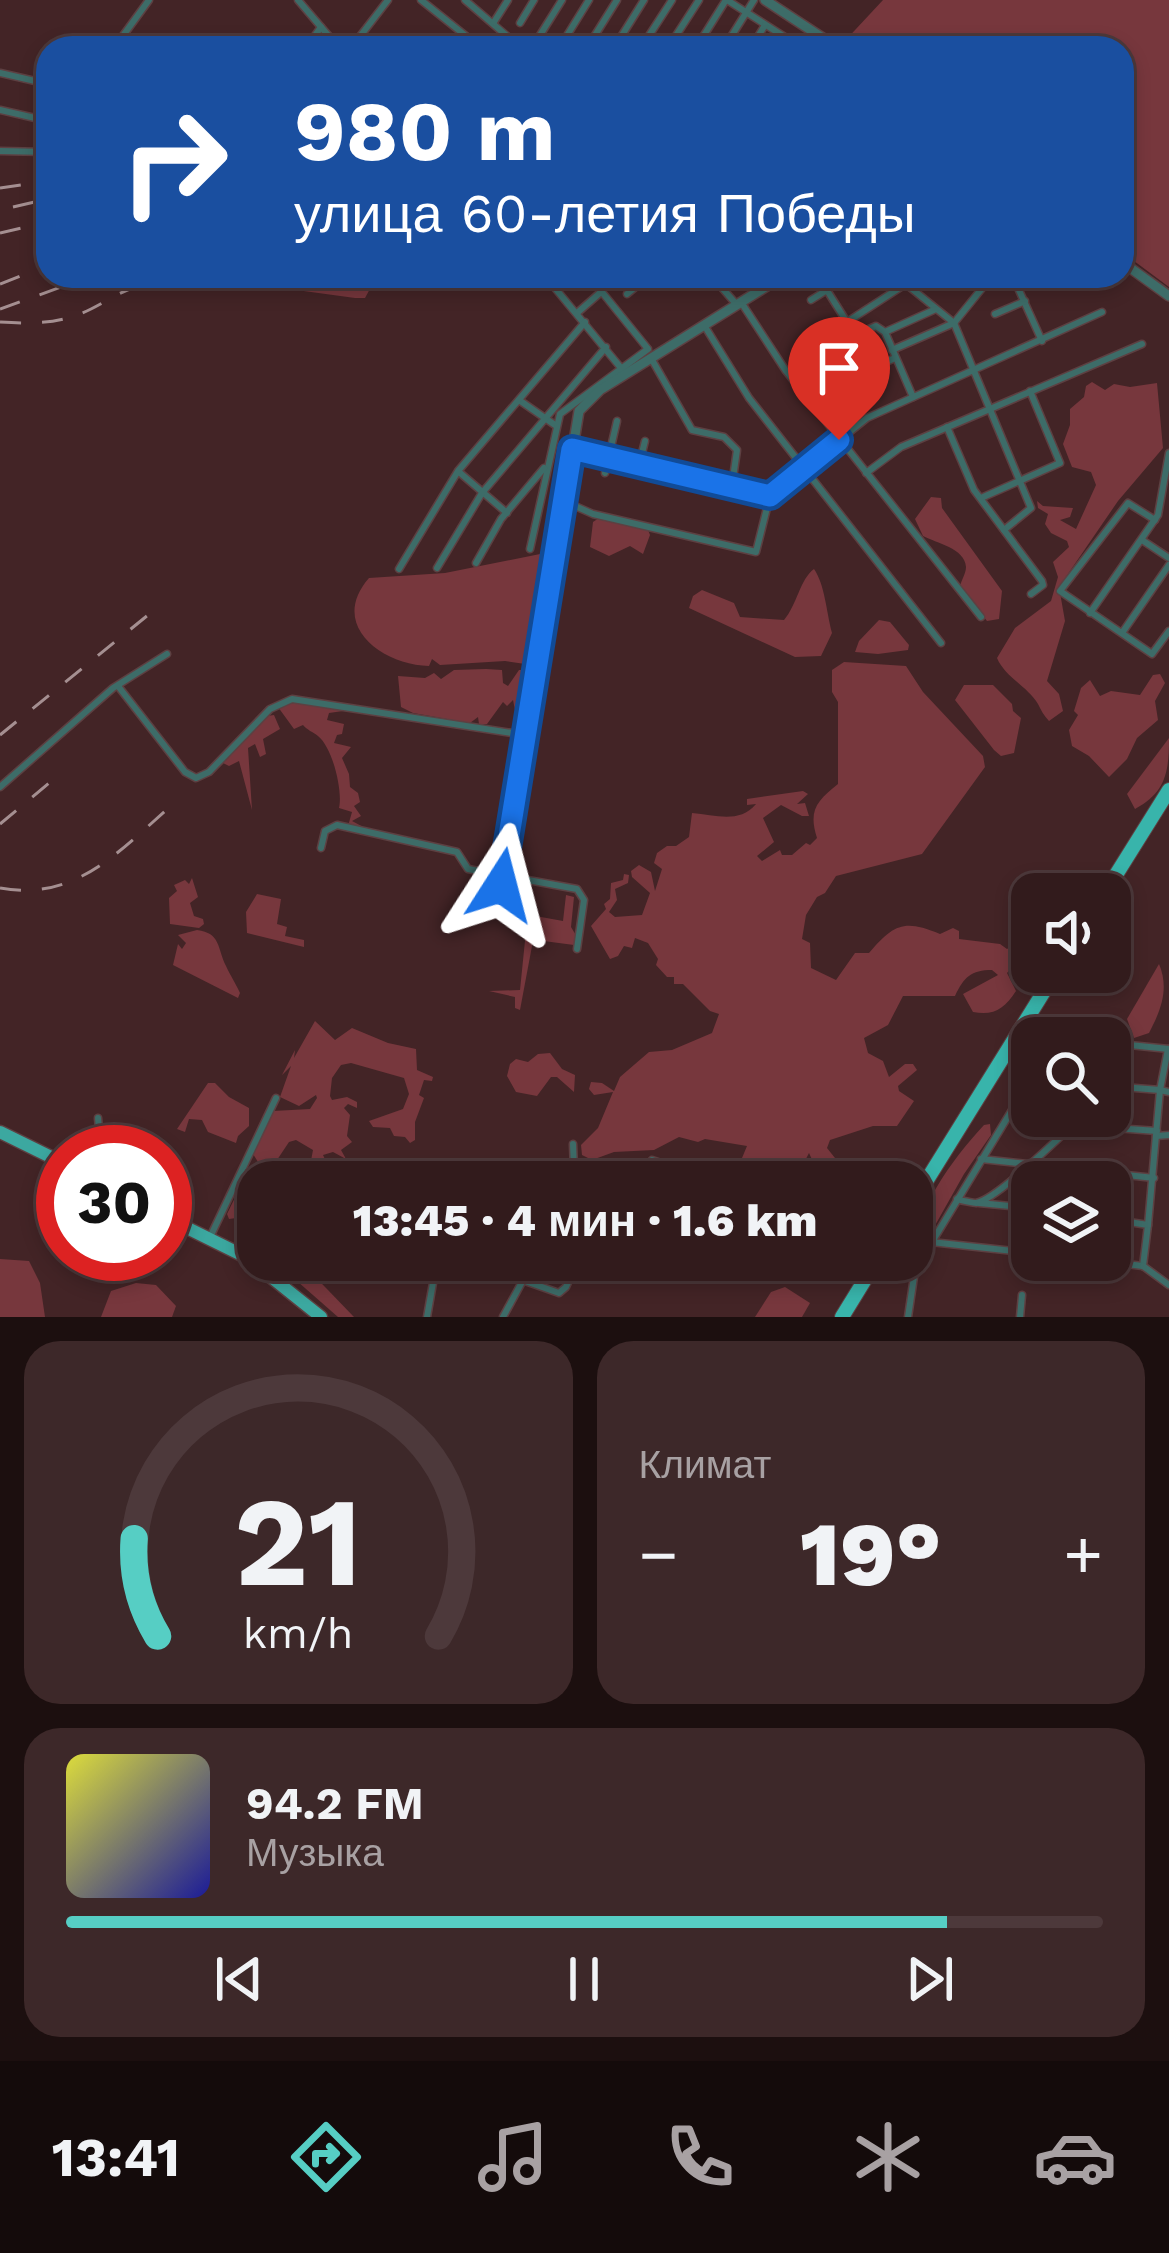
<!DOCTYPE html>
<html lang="ru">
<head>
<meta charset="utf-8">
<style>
	:root { --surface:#321b1c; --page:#3d2829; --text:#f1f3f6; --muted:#a8a1a3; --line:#4d393b; --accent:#56cec4 }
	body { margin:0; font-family:"Work Sans",sans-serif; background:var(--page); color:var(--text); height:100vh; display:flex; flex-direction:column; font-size:45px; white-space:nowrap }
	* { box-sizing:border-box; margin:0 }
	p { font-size:39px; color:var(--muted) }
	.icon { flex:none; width:66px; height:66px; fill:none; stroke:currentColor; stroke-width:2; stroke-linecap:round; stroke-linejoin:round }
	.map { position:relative; height:1317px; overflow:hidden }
	.drawer { display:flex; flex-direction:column; gap:24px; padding:24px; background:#1c0f0f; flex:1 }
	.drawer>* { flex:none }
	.banner { position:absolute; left:36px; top:36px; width:1098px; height:252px; border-radius:36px; box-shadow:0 6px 18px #0003,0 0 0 3px var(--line); background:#1a4fa0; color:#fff; overflow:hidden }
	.controls { position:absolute; left:1011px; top:873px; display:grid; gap:24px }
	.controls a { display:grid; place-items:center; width:120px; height:120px; border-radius:24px; background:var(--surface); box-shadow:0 6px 18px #0003,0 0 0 3px var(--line); font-size:60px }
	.speed { position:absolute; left:36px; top:1125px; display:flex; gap:24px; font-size:60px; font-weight:700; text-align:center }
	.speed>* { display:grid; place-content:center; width:156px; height:156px; border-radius:50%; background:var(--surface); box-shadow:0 6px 18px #0003,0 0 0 3px var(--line); line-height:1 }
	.speed .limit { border:18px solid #d22; background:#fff; color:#111 }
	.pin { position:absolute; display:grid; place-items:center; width:102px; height:102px; color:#fff; margin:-123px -51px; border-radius:50% 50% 50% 0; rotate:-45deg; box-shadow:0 0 12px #0007 }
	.pin .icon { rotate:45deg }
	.me { position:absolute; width:132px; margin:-66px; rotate:9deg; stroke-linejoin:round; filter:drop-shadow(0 0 9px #0008) }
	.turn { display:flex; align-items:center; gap:42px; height:252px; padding:0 60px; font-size:54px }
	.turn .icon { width:156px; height:156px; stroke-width:2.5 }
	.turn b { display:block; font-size:84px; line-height:102px }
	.big { font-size:90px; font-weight:800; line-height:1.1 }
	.drawer .card { flex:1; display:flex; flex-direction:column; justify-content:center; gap:18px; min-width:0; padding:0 42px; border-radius:36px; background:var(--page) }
	.drawer .dial { align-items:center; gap:0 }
	.dial svg { height:312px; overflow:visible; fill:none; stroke:var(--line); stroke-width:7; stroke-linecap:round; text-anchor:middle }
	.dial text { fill:var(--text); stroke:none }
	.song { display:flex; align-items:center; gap:36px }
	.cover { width:144px; height:144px; border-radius:18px; background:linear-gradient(135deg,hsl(60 70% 55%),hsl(240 70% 35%)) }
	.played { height:12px; border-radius:6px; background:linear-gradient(90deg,var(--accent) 85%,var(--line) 85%) }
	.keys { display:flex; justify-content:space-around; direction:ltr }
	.heat { display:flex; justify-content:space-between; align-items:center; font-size:66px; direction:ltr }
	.drawer .tiles { flex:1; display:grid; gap:24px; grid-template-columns:1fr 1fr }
	.card:last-child { grid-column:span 2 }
	.trip { position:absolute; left:237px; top:1161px; width:696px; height:120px; border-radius:36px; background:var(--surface); box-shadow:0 6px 18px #0003,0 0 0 3px var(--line); font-weight:800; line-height:120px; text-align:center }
	.menu { display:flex; height:192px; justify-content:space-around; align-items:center; background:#140b0b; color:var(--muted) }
	.menu .icon { width:84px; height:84px }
	.menu .current { color:var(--accent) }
	.menu b { font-size:54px; color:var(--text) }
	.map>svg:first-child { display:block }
	.green { fill:#77373d }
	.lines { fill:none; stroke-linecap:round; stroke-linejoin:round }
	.minor-casing { stroke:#5d4042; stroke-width:9 }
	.tertiary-casing { stroke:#5d4042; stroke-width:12 }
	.primary-casing { stroke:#5d4042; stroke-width:15 }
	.trunk-casing { stroke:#5d4042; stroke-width:16 }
	.minor { stroke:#3d6c68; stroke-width:6 }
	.tertiary { stroke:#3d6c68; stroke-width:9 }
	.primary { stroke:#3ca8a0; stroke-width:12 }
	.trunk { stroke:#38b4ab; stroke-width:14 }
	.rail { stroke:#a58f91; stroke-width:3; stroke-dasharray:21 21; stroke-linecap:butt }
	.route-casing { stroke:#114b97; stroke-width:30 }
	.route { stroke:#1a73e8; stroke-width:21 }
</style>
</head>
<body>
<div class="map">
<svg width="1169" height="1317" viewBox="0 0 1169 1317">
	<rect width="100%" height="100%" fill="#432426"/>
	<g class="green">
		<polygon points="883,0 1169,0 1169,287 1122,252 1122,48 847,48 842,44"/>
		<polygon points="235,276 377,276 365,298 355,298 267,286"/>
		<path d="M1092,382L1105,390L1114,384L1130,387L1157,383L1163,448L1118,501L1059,587L1065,621L1047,681L1059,694L1063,711L1049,721C1044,716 1041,710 1038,704C1028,687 1005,677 997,658L1015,628L1051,601L1058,577L1053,562L1069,547L1067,541L1051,533L1045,524L1048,514L1038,508L1037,501L1043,506L1073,508L1070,517L1060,520L1076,529L1096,485L1091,472L1072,467L1063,444L1070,425V409L1084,397L1086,386Z"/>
		<path d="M931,497L941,498L942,508L1002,591L999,619L987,621L960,587C961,580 966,574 966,567C965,548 936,543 923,536L915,519Z"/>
		<polygon points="599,518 648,530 650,535 643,554 630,546 609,556 590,547 593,522"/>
		<path d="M550,552L546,588L533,613L525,664L505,661L440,665L432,659L429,666C382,665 328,625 369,578L445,573Z"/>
		<path d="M814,569C825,585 826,610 832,633L821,656L795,657L689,608L693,596L702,590L734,603L740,617L784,620C797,605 800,579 814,569Z"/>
		<polygon points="879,620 890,622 909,645 908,650 878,654 855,652 859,641"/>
		<path d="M844,662L906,666L923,692L983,756L985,767L922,854L836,876L825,893L817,897L806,915L802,939L810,943L811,968L836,980L855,953H869C894,924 904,919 940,934L953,928L959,931V939L1000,944L1007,949L1026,937L1024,930L1032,919V943L1007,973L1016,991C1004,1009 994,1016 973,1012L963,994L998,975L992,970C971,970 964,977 955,996H903L888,1025L864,1038L868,1053L883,1061L889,1077L905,1064H913L917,1070L898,1086L899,1091L914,1101L897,1126H873L830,1140L827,1148L835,1158L826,1182H812L815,1166L809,1153L794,1182H732L747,1146L705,1139L698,1142L679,1137L654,1150L614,1152L592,1160L582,1155L581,1145L598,1128L613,1092L594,1095L589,1089L591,1082L602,1083L614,1091L620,1077L649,1052L672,1050L712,1033L719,1014L710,1011L683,984H674V977H667L656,965L658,959L648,943L635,938L632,948L624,946L618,956L610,959L591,926L606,909L604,904L610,899L611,883L623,880L624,874L629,875L628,883L615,889L617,900L609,912L615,917L642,915L650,893L632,877L631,871L639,865L651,872L655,891L662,869L654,863L657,853L667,846H676L689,837L692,813C716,815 739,824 756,804L747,805V799L803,791L808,794L797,804L805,803L809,816H802L781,805L763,818L774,842L757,856L762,861L780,850L782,855H792L806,843L810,845L817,838C808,810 817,801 838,784V702L832,692V670Z"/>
		<polygon points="486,669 502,670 503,683 508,686 519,670 523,670 526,677 522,693 528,699 527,706 518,705 515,710 513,700 507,706 503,702 487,724 479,724 478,717 470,723 413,713 401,707 398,676 425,678 434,673 441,679 454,670"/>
		<polygon points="1160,674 1165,683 1155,701 1158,720 1137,738 1127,759 1109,777 1089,756 1072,746 1069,730 1078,715 1074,711 1081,688 1090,680 1100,696 1111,691 1140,695 1153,675"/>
		<polygon points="964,685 993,685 1012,704 1013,711 1021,718 1014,753 1001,756 994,750 955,700"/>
		<path d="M297,702L350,710L329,713L327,720L344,724L342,734L337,735L334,743L351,747L342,758L349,774L350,787L358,793L360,802L354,806L361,816L352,821L367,829L348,826L352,812L339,808C343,792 333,748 318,736C313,732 307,730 303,725L294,729L278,707Z"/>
		<polygon points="274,715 280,729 263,739 266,754 260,757 255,744 248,748 252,810 239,761 229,766 223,763 267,716"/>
		<path d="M1169,738C1169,772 1166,792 1135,809L1127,794Z"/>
		<polygon points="192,878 198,897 190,903 194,916 203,919 204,924 199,928 170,924 169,898 177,891 174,885 185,880 189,884"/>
		<polygon points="257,894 281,899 277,924 287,927 285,936 304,940 304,947 247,933 246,912"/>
		<polygon points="504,895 510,897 508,911 563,921 566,895 574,897 571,927 577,937 574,945 536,940 543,934 535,930 520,1010 515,1008 515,997 489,991 520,990 527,921 500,916"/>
		<path d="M197,930C221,933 217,948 226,966C230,975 235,982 240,993L238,998L173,965L178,944L182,949L186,943L178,935Z"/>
		<path d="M1159,964C1169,988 1162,1008 1149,1033L1134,1038L1127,1019Z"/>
		<polygon points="315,1021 335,1040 352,1028 388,1043 416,1049 417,1070 433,1077 432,1081 424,1080 419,1095 424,1098 415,1122 415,1140 410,1143 405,1137 394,1136 390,1128 373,1127 369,1121 403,1109 409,1094 404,1078 351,1063 341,1065 332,1078 330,1096 332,1100 347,1097 357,1102 357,1108 348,1104 344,1108 350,1115 347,1136 352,1142 341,1150 346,1159 333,1152 323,1155 329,1168 347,1169 341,1182 307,1182 313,1150 296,1140 289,1142 273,1166 258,1162 253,1154 273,1111 310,1109 317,1098 316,1095 299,1106 280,1097 291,1066 282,1075 295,1050 294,1058"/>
		<polygon points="550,1053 562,1069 575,1075 574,1092 557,1077 551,1077 537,1096 516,1092 507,1076 510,1064 516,1059 528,1062 538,1054"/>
		<polygon points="208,1083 215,1083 229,1097 249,1108 249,1126 238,1136 236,1143 208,1132 202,1120 189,1119 185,1132 177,1129"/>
		<path d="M990,1124L991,1135L964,1174L911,1268L900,1267L902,1260H912C912,1214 953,1158 984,1125Z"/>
		<polygon points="250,1167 272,1174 283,1182 258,1182 258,1203 247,1209 244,1205 249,1192 243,1188 236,1214 251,1226 236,1218 229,1219 227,1214"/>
		<polygon points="0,1259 29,1261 40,1283 45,1317 0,1317"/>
		<polygon points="273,1260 299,1260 354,1317 338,1317"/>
		<polygon points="136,1283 156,1285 176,1306 172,1317 101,1317 111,1291"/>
		<polygon points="785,1287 810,1303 802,1317 755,1317 771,1292"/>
	</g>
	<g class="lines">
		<g class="minor-casing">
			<g id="minor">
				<polyline points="298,0 339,48"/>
				<polyline points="421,0 481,48"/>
				<polyline points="465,0 521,48"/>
				<polyline points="727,0 802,48"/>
				<polyline points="494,22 508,0"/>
				<polyline points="520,23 534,0"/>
				<polyline points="563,42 589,0"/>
				<polyline points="114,48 149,0"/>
				<polyline points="306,48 321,27"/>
				<polyline points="351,48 388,0"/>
				<polyline points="532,48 562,0"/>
				<polyline points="587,48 617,0"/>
				<polyline points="614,48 644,0"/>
				<polyline points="641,48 672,0"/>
				<polyline points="668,48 699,0"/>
				<polyline points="696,48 726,0"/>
				<polyline points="724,48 754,0"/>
				<polyline points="751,48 765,25"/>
				<polyline points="0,73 48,84"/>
				<polyline points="0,110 48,121"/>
				<polyline points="0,151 48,152"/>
				<polyline points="545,276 621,368"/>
				<polyline points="699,276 716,281"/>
				<polyline points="718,276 716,281 737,305"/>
				<polyline points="818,276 855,335 876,326 885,332 913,397"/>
				<polyline points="896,276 954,323 1031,508 1004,530"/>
				<polyline points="1008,276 1018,288 1042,341"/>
				<polyline points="627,294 649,276"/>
				<polyline points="811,300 827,290"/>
				<polyline points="741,302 786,371 981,617"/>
				<polyline points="577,313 601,292"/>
				<polyline points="995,314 1025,301"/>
				<polyline points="847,322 904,285"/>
				<polyline points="704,325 749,398 941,643"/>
				<polyline points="885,332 936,309"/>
				<polyline points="892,350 954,323 992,276"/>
				<polyline points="821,353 855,335"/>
				<polyline points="651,358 692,430 724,437 737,450 732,485"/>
				<polyline points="862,373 895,358"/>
				<polyline points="519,400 555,425"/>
				<polyline points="947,427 974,490 1042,581 1043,585 1031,594"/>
				<polyline points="572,449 770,496 867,418 1102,312"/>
				<polyline points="639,465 645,441"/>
				<polyline points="459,472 507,513"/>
				<polyline points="605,473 617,421"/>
				<polyline points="866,473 901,447 1142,344"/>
				<polyline points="981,498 1060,463 1030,391"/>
				<polyline points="564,501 593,514 756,552 770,496"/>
				<polyline points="1155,520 1128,503 1060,591 1152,654 1169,631"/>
				<polyline points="1142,540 1169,558"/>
				<polyline points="530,549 560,414 648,349 589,276"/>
				<polyline points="476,563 501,519 544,468"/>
				<polyline points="437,568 482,493 606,347"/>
				<polyline points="399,569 458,471 585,322"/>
				<polyline points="1090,613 1158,515 1169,453"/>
				<polyline points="1122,633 1169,565"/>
				<polyline points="118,686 185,772 196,778 209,772 270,709 292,699 525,735"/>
				<polyline points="0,787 113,688 167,654"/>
				<polyline points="321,848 325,831 337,825 457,852 468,869 577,889 584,900 577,949"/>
				<polyline points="490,916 502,877"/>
				<polyline points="1063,1038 1067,1038"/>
				<polyline points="1110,1043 1169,1049"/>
				<polyline points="1110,1086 1160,1090 1168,1049"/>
				<polyline points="1156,1136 1169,1135"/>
				<polyline points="88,1152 99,1129 98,1118"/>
				<polyline points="981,1159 1154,1178"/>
				<polyline points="569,1182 574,1169 573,1144"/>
				<polyline points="631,1182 652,1160 658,1162"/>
				<path d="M957,1199C958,1200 975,1203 976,1203C997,1199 1055,1141 1073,1125L1157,1131"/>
				<polyline points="979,1203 1032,1208"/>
				<polyline points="1110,1219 1148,1225 1143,1266"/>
				<polyline points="1148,1225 1160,1090 1169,1092"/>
				<polyline points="212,1233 276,1098"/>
				<polyline points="931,1242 1032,1253"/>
				<polyline points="1092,1260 1143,1266"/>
				<polyline points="1143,1266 1169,1285"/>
				<polyline points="525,1281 559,1293 566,1287 578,1260"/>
				<polyline points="427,1317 437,1260"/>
				<polyline points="503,1317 534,1260"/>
				<polyline points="908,1317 915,1270 1032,1077"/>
				<polyline points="1020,1317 1022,1295"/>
			</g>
		</g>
		<g class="tertiary-casing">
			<g id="tertiary">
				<polyline points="765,0 838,48"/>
				<polyline points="1122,262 1169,296"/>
				<polyline points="502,877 579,411 600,390 783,276"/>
			</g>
		</g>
		<g class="primary-casing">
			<g id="primary">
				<polyline points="0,1132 63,1163"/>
				<polyline points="165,1217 246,1257 321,1317"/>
			</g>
		</g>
		<g class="trunk-casing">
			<g id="trunk">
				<polyline points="1104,894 1169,790"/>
				<polyline points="912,1204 1056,972"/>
				<polyline points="842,1317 877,1260"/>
			</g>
		</g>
		<use href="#minor" class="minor"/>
		<use href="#tertiary" class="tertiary"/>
		<use href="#primary" class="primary"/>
		<use href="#trunk" class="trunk"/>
		<g class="rail">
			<polyline points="0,188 48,181"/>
			<polyline points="13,207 48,199"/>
			<polyline points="0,233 48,222"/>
			<polyline points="0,284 48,265"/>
			<polyline points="0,309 64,286 134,280"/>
			<path d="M0,322C33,324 61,324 91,309C107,301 123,290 141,285C178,276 216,280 253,286"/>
			<polyline points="0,735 153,611"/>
			<polyline points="0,824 61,773"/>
			<path d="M0,888C76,902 120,850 171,806"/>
		</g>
	</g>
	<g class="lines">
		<g class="route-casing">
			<polyline id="route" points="501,885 572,449 770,496 839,440"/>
		</g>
		<use href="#route" class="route"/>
	</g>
</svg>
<div class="controls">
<a><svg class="icon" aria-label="sound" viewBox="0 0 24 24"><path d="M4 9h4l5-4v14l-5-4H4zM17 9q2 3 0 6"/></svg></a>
<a><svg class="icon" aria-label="search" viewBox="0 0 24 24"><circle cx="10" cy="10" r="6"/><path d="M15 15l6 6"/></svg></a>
<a><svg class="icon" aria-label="layers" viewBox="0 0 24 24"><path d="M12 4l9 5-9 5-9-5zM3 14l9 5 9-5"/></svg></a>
</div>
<div class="speed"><div class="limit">30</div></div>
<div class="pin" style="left:839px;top:440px;background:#d93025"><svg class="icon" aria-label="arrive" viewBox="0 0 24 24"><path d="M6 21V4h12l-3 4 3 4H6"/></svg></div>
<svg class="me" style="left:501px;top:885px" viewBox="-20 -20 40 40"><path d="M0-17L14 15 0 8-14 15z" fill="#1a73e8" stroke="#fff" stroke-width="4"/></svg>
<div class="trip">13:45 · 4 мин · 1.6 km</div>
<div class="banner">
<div class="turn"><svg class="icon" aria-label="right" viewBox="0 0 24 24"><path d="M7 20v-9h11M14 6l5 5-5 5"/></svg><div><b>980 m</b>улица 60-летия Победы</div></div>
</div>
</div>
<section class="drawer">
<div class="tiles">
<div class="card dial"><svg viewBox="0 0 100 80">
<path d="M14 69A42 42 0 1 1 86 69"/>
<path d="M14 69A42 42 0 0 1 8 44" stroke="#56cec4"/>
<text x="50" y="56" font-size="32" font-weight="700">21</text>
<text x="50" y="72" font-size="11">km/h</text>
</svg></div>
<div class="card"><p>Климат</p>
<div class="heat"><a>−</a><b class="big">19°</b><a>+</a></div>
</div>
<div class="card">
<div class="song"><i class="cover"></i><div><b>94.2 FM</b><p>Музыка</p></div></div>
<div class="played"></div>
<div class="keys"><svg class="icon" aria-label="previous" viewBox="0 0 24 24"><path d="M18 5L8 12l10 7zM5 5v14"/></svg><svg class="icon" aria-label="pause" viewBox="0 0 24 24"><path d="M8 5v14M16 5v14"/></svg><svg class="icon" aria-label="next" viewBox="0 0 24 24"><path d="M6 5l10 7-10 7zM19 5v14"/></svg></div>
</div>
</div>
</section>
<nav class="menu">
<b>13:41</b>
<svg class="icon current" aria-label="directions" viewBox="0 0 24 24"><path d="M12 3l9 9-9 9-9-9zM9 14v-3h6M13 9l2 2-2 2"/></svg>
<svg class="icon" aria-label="music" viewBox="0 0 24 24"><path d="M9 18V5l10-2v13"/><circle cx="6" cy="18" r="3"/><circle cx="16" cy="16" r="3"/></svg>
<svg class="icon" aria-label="phone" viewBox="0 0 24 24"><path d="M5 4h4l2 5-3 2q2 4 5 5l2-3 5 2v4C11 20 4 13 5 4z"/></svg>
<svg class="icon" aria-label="climate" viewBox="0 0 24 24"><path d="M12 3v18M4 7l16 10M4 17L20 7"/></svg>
<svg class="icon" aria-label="car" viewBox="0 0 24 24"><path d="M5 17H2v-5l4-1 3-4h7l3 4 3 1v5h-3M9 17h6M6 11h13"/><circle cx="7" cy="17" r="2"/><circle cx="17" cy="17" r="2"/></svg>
</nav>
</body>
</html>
